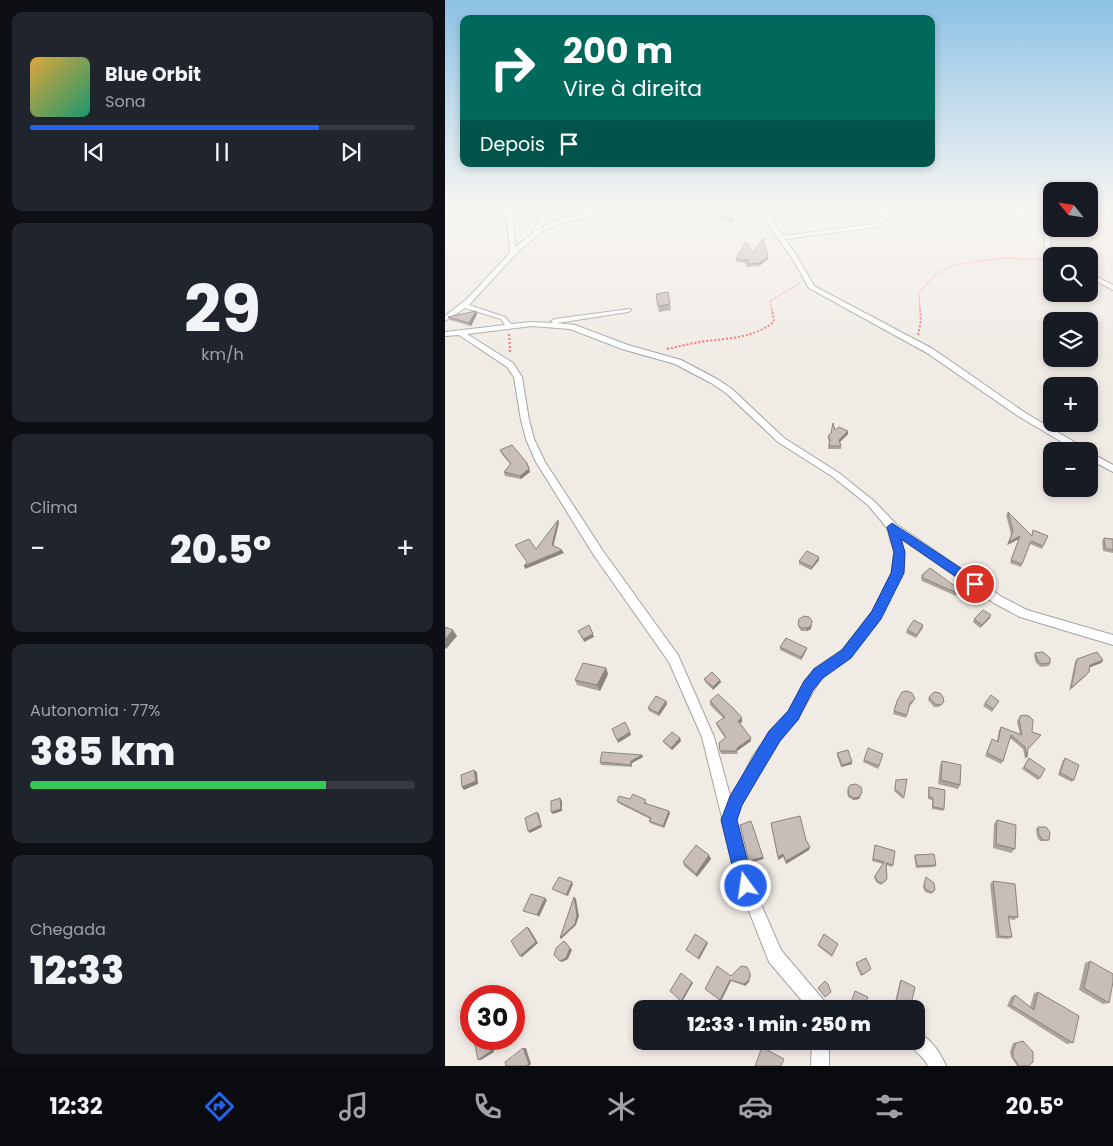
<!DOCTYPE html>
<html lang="pt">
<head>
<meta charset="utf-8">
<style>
	:root { --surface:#171b24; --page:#20242c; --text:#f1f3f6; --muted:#9ea1a6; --line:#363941; --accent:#2563eb }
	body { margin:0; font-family:Poppins,sans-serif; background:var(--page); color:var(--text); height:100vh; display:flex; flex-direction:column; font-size:19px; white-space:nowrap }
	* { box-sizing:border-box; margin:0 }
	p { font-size:16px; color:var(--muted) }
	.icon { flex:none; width:28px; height:28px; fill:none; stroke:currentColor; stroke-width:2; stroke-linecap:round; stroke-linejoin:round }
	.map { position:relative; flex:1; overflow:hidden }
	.sheet { display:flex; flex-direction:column; gap:12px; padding:12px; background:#0d0f14; width:445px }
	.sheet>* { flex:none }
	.banner { position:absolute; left:15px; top:15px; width:475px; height:152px; border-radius:10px; box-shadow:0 2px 8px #0003; background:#00695c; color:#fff; overflow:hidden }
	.needle { width:32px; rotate:300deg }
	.fabs { position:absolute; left:598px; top:182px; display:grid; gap:10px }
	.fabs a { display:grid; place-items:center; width:55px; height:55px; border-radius:10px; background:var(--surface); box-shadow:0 2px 8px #0003; font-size:25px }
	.speed { position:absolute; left:15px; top:985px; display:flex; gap:10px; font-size:25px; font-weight:700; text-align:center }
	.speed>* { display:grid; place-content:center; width:65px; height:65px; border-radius:50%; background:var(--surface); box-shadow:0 2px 8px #0003; line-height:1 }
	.speed .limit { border:8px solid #d22; background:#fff; color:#111 }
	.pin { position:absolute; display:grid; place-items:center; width:42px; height:42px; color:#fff; margin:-21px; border:2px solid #fff; border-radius:50%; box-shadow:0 1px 5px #0007 }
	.me { position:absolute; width:55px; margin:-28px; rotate:346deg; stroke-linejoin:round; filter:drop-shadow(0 0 4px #0008) }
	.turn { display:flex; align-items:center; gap:18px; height:105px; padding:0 20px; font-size:22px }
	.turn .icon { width:65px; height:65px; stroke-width:2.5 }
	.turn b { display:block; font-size:35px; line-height:42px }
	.then { display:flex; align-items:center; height:48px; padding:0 20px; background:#0003; gap:10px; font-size:19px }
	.big { font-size:38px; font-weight:800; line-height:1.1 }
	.sheet .widget { flex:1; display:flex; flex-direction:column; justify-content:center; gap:8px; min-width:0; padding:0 18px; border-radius:10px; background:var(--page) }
	.sheet .dial { align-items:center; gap:0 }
	.dial b { font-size:65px; line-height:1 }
	.song { display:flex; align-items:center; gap:15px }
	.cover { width:60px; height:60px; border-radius:8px; background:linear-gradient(135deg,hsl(40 70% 55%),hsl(160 70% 35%)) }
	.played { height:5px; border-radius:2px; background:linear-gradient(90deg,var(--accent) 75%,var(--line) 75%) }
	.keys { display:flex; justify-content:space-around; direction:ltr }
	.heat { display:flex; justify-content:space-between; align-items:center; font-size:28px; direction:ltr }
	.charge { height:8px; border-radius:4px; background:linear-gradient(90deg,#34c759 77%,var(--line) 0) }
	.trip { position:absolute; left:188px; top:1000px; width:292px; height:50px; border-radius:10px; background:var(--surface); box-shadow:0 2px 8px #0003; font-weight:800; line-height:50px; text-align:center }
	.tab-bar { display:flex; height:80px; justify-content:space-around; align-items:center; background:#090b0e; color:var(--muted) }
	.tab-bar .icon { width:35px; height:35px }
	.tab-bar .current { color:var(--accent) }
	.tab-bar b { font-size:22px; color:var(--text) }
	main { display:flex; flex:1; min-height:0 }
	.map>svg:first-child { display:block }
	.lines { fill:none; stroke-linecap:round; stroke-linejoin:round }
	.street-casing { stroke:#a3a3a3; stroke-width:2 }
	.path-far1 { stroke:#fb6b6f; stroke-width:1; stroke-dasharray:1 1; stroke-linecap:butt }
	.path { stroke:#fb6b6f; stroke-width:2; stroke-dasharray:2 2; stroke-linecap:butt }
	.street { fill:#fff; fill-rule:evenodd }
	.wall { fill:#aca39e }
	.shaded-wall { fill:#8c8481 }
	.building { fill:#c8bdb8; stroke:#8c8481 }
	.route { fill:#2563eb; stroke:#184099 }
</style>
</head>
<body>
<main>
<section class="sheet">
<div class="widget">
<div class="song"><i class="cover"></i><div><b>Blue Orbit</b><p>Sona</p></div></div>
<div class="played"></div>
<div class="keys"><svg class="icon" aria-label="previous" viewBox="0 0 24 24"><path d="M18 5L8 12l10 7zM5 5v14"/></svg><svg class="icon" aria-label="pause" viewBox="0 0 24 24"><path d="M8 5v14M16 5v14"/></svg><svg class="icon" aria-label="next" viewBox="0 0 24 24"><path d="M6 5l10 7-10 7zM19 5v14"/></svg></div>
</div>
<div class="widget dial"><b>29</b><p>km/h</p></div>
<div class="widget"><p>Clima</p>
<div class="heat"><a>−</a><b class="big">20.5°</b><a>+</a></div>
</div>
<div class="widget"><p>Autonomia · 77%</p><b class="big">385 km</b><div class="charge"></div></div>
<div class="widget"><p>Chegada</p><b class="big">12:33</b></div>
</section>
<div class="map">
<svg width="668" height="1066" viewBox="0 0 668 1066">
	<rect width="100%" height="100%" fill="#f0ebe5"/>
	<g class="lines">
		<g class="street-casing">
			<g id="street">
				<path d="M63,207H69L68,217L70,247L89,232L88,231L103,207H109L96,228C124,214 161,205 192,207L120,222L98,231L72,252L70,256L68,257L24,305L60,317L66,324L87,322L108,323L106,321L110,319L185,309L186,310L183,312L112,323L130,325L183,345L236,360L272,379L287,389L339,438L394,473L429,501L451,524L557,597L582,610L668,635V645L575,617L549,603L455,538L459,552L457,573L435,618L405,658L377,677L352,719L335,740L318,766L296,806L291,820L308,886L336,950L381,1003L383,1009H364L324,962L294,886L257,737L224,662L150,557L91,462L81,439L76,420L69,377L62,367L14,335L0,336V332L60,325L56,319L20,308L0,321V316L23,298L65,253L62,217ZM87,326L125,329L177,349L230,364L266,383L281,393L333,442L388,477L423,505L442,528L449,552L447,573L427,612L397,650L369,669L344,711L325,732L308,756L286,799L269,737L233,655L158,551L100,462L89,439L84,420L77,377L68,363L22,334Z"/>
				<polygon points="316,207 322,207 330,225 338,236 427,224 437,217 440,208 444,208 443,218 431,227 340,239 352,256 369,286 488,349 579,412 641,449 642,451 632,451 573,416 482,353 364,288 346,256 334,240 331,238 332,237 324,225"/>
				<polygon points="606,208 607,229 605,245 614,256 608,256 599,245 603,210"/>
				<polygon points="644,273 668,285 668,290 644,277"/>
				<polygon points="644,452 668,465 668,472 644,459"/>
				<path d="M471,1032C486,1038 495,1052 501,1066H483C479,1056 467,1051 463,1041H471Z"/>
				<polygon points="367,1041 384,1041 384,1066 366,1066"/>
			</g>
		</g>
		<g class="path-far1">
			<polyline points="644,223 668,232"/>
			<polyline points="327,311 325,301 355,283"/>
			<polyline points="475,311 474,293 488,277 505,266 555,258 605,260"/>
		</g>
		<g class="path">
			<polyline points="64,334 65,353"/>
			<polyline points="473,335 476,321 475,309"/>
			<path d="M222,349C235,346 248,343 261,341C286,338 308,338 329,322L327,309"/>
		</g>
		<use href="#street" class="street"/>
	</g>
	<g class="wall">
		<polygon points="272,207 291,207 288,223 276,220"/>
		<polygon points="308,253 323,257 323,259 314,266 301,267 302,263 292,262 291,259"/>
		<polygon points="223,292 226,310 214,312 211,294"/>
		<polygon points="32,314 26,326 5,320 3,317"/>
		<polygon points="390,430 403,434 395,442 396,446 396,449 383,449 384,442 383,439 383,436"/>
		<polygon points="55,450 84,466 85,472 76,479 60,476 59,472 65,464 56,453"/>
		<polygon points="563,512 586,536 588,530 603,536 597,549 585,544 576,567 565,563 574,539 562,545 566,534 561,515"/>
		<polygon points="659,538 668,539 668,553 658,551 657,541"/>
		<polygon points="374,557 374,560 366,570 354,564 354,561"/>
		<polygon points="477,575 513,592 511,596 477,581 476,578"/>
		<polygon points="545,618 535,628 528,622 529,619"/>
		<polygon points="353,624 366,629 362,631 356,631 353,626"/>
		<polygon points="478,625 478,628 471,638 461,633 462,630"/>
		<polygon points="335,647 362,648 361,651 356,660 335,650"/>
		<polygon points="590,653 605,663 604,666 596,667 591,663 589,656"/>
		<polygon points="632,659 658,660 656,663 645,667 642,675 624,691 630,662"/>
		<polygon points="161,668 163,674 155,691 132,685 130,680"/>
		<polygon points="259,679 275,680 276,682 268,690 260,682"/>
		<polygon points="484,697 498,704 494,707 489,707 483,700"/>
		<polygon points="221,701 222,704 214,716 204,711 203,708"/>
		<polygon points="265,701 297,718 297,722 295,723 306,738 306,741 292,751 293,754 276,754 274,743 280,738 272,726 271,723 278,718 265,705"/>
		<polygon points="452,701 469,701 465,706 461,718 448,714"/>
		<polygon points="554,701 547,712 538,706 540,703"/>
		<polygon points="575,716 583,749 582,757 580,759 578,749 565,738 558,761 556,764 540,756 547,739 552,741 554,730 556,727 575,734 572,722"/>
		<polygon points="235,738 236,741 227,750 219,743 218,741"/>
		<polygon points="423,748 438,754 433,769 418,762"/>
		<polygon points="392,753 407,762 407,764 396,767 392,756"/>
		<polygon points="197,755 198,757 187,763 187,767 156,765 155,762"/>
		<polygon points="584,758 595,778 593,780 577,769"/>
		<polygon points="620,758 629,780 627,782 613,775 618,760"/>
		<polygon points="497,761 515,785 513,789 493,784 495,765"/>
		<polygon points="451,780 459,797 458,799 449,791"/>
		<polygon points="484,787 499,809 498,811 487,809 487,800 483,799 483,789"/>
		<polygon points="403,789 416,795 414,799 408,800 403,797 402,792"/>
		<polygon points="185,799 202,802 201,804 224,811 225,813 219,828 205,823 204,821 205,819 173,803 172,801"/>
		<polygon points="552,820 570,849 566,853 548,848 549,824"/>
		<polygon points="326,823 361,840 365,847 364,850 341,864 338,857 333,860"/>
		<polygon points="593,827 604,840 602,841 595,841 592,837 591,829"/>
		<polygon points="430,845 448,865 447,867 441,865 442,879 441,881 436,885 431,882 429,877 438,864 427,861"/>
		<polygon points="264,855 266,859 252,877 239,866 238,862"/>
		<polygon points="470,855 491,865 490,867 471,868 469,856"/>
		<polygon points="481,877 489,892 486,894 480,892 478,887 480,879"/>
		<polygon points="548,881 573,917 569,920 564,919 567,937 563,939 551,938 545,884"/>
		<polygon points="379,934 393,944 387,957 373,946"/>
		<polygon points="645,961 664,1003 658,1004 634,990 640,963"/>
		<polygon points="411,963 425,970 416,976 411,965"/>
		<polygon points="306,975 304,982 300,986 286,981 276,1001 260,989 286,976"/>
		<polygon points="456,980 465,1009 463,1009 450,1002 455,981"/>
		<polygon points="410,991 419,1009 417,1009 406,1003"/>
		<polygon points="593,992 628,1043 622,1044 562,1006 566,997 570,995 585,1007 589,993"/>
		<polygon points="578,1041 584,1066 572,1066 566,1057 565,1052 568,1043"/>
	</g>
	<g class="shaded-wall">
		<polygon points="323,257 323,259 314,266 314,263"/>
		<polygon points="31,311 32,314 26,326 24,323"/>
		<polygon points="403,431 403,434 394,443 394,440"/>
		<polygon points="82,463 85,472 76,479 75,476"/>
		<polygon points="113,520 114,523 108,548 107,545"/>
		<polygon points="575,536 574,539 562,545 564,542"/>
		<polygon points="117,550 119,553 80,569 79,566"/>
		<polygon points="374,557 374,560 366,570 367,567"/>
		<polygon points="546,615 545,618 535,628 537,625"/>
		<polygon points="367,621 366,629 362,631 362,628"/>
		<polygon points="8,630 12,636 1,649 0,648 0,639"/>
		<polygon points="148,634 149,637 139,642 138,639"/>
		<polygon points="362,648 361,651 356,660 356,657"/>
		<polygon points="658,660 656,663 643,668 645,665"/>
		<polygon points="161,668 163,674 155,691 152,685"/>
		<polygon points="275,680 276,682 268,690 268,687"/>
		<polygon points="221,701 222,704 214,716 213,713"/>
		<polygon points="297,718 297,722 293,724 293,721"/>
		<polygon points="185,732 186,735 173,743 172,740"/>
		<polygon points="235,738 236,741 227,750 226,748"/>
		<polygon points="306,738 306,741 292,751 292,748"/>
		<polygon points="197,755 198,757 187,763 187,767 186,761"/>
		<polygon points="407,762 407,764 396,767 397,765"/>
		<polygon points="29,770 32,772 33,784 19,790 17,787"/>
		<polygon points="417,792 414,799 408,800 409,798"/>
		<polygon points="115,798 117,801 117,811 108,814 106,812"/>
		<polygon points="224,811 225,813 219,828 218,826"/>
		<polygon points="92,812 94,814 97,827 85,833 83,831"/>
		<polygon points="365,847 364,850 341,864 341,861"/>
		<polygon points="338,854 338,857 333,860 333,857"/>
		<polygon points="264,855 266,859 252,877 251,874"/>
		<polygon points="318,857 319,859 304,863 304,861"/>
		<polygon points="127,882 128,884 123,896 121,895"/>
		<polygon points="129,897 131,899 134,916 131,925 116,939 115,938"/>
		<polygon points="100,898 102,900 94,917 92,915"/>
		<polygon points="82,927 84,928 93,943 77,957 75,956"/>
		<polygon points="119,941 127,950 123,959 117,962 115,961"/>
		<polygon points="262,942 263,943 254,960 253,958"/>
		<polygon points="305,973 304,982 300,986 299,984"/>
		<polygon points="285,980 286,981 276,1001 275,1000"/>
		<polygon points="247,982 248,983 237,1002 236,1001"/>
		<polygon points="44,1039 47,1039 49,1052 36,1060 33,1060"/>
		<polygon points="78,1048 81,1048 86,1064 84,1066 81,1066"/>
	</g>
	<g class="building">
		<polygon points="272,207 291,207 288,220 276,217"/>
		<polygon points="318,238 323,257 314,263 301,264 304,260 291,259 301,242 308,253"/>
		<polygon points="223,292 225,304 213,306 211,294"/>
		<polygon points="31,311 24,323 3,317"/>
		<polygon points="388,423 390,430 394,427 403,431 394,440 396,446 384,446 385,439 383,436 386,433"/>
		<polygon points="67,445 82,463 84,469 75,476 59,472 66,464 55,450"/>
		<polygon points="563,512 587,536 588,530 603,536 598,546 586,541 577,564 566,560 575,536 564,542 568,531"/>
		<polygon points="113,520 107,545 117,550 79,566 82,562 70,545 84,539 91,549"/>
		<polygon points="659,538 668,539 668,550 660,548"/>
		<polygon points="362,551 374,557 367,567 354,561"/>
		<polygon points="485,568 514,589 512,593 478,578 477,575"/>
		<polygon points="538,610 546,615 537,625 529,619"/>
		<polygon points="359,616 364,617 367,621 366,626 362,628 356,628 353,624 354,619"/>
		<polygon points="469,620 478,625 472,635 462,630"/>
		<polygon points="144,625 148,634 138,639 133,631"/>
		<polygon points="0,627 8,630 0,639"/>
		<polygon points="341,638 362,648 356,657 335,647"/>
		<polygon points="598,652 605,658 605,663 597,664 593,661 590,653"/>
		<polygon points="652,652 658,660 645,665 644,672 626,688 632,659"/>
		<polygon points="138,663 161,668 152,685 130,680"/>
		<polygon points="267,672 275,680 268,687 259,679"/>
		<polygon points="462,691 467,693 470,699 465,703 462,715 449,711 452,701 457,692"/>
		<polygon points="489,692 495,693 498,697 499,702 495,705 490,704 484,697"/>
		<polygon points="273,694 290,710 297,718 293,721 306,738 292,748 292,751 275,751 274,743 281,737 271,723 280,717 265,701"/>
		<polygon points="546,695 554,701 548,709 540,703"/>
		<polygon points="211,696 221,701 213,713 203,708"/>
		<polygon points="579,715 584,716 588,720 587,732 596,735 583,749 582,757 580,747 566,735 558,761 542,753 547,739 553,742 556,727 577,735 574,720 575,716"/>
		<polygon points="180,722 185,732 172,740 167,729"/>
		<polygon points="227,732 235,738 226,748 218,741"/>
		<polygon points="423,748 438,754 434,766 419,760"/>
		<polygon points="403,750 407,762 397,765 392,753"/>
		<polygon points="157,752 197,755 186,761 186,765 155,762"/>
		<polygon points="584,758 600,769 595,778 579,767"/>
		<polygon points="620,758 634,765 629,780 615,773"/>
		<polygon points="497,761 516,765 515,785 496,780"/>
		<polygon points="29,770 31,781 17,787 16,775"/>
		<polygon points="462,779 459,797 450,789 451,780"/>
		<polygon points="411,784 416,787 417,792 414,797 409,798 404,795 403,789 405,785"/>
		<polygon points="484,787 500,790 499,809 488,807 488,798 484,797"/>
		<polygon points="188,794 201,800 199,803 224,811 218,826 204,821 206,818 172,801 174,796 185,799"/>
		<polygon points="115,798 116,809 106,812 106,801"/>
		<polygon points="92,812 96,825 83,831 80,818"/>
		<polygon points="355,816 361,840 365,847 341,861 338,854 333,857 326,823"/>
		<polygon points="552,820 571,825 570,849 551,844"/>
		<polygon points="306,821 318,857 304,861 295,825"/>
		<polygon points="593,827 601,827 605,832 604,840 598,840 594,835"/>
		<polygon points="251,845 264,855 251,874 238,862"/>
		<polygon points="430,845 450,851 448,865 441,863 442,879 437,883 432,881 430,876 439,862 428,859"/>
		<polygon points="489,854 491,865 472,866 470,855"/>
		<polygon points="114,877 127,882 121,895 107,889"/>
		<polygon points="481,877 489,883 490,890 487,892 481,890 479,885"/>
		<polygon points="548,881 570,884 573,917 563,916 567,937 554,936"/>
		<polygon points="86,894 100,898 92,915 78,911"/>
		<polygon points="129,897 132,915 130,924 115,938"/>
		<polygon points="82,927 91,942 75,956 66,941"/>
		<polygon points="250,934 262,942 253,958 241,950"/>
		<polygon points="379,934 393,944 387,955 373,945"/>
		<polygon points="119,941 125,948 121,958 115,961 109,955 111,948"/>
		<polygon points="421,958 426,969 417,975 411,963"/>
		<polygon points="645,961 668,974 668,982 664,1003 639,988"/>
		<polygon points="272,966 286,976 296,966 302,967 305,973 304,980 299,984 285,980 275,1000 260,989"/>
		<polygon points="236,973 247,982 236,1001 225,991"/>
		<polygon points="456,980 470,987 465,1009 451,1002"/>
		<polygon points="380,981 383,984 386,992 380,997 373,988"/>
		<polygon points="410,991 423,997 419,1009 406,1002"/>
		<polygon points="593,992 634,1016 628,1043 566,1005 570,995 589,1010"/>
		<polygon points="31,1039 44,1039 46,1051 33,1060 29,1040"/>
		<polygon points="578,1041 588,1052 588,1062 584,1066 574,1066 568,1057 568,1051 571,1043"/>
		<polygon points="317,1047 339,1059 336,1066 310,1066"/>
		<polygon points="78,1048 84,1064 81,1066 61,1066 60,1062"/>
	</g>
	<linearGradient id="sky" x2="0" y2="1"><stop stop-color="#8dc2e4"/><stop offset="0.58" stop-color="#f8f6f3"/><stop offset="1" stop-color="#f8f6f3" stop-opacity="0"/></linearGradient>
	<rect width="668" height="356" fill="url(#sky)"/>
	<polygon class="route" points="447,523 534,580 536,584 534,587 526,587 456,539 460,552 459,573 436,619 406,658 378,678 368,690 353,720 335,741 297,805 292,820 309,886 307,892 301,894 295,892 292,886 276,820 285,796 324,731 343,711 359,681 369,669 397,650 427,611 446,573 449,552 442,527"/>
</svg>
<div class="fabs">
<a><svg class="needle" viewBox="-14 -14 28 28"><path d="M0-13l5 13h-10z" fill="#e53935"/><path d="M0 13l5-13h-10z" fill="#9ea1a6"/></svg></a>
<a><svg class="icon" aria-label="search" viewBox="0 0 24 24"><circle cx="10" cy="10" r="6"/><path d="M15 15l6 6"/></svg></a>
<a><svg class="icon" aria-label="layers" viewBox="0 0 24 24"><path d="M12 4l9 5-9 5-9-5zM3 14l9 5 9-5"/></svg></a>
<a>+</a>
<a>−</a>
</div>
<div class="speed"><div class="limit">30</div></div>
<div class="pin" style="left:530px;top:584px;background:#d93025"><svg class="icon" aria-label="arrive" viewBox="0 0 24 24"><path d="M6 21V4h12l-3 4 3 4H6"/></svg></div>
<svg class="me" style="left:301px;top:886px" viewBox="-20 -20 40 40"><circle r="17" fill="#2563eb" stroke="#fff" stroke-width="3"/><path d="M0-11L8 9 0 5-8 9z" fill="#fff"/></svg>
<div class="trip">12:33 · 1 min · 250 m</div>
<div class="banner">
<div class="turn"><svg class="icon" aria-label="right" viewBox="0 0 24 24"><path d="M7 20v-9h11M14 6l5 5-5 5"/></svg><div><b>200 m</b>Vire à direita</div></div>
<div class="then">Depois<svg class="icon" aria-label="arrive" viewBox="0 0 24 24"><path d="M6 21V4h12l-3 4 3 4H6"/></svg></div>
</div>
</div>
</main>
<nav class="tab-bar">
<b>12:32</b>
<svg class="icon current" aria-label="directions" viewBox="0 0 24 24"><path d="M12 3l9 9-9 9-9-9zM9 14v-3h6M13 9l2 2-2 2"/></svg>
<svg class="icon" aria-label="music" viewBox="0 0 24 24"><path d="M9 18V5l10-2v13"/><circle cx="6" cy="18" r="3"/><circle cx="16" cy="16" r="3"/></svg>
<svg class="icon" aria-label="phone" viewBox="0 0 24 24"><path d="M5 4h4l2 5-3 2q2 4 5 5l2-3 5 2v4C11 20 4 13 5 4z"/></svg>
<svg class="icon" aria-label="climate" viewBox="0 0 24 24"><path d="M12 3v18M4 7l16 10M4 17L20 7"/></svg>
<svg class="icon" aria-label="car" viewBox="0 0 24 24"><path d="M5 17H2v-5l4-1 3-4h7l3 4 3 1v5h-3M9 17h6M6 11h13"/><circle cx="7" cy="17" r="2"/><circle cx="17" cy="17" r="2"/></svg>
<svg class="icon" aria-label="filters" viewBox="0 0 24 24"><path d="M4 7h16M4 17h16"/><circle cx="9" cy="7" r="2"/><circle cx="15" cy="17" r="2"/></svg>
<b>20.5°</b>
</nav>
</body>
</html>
